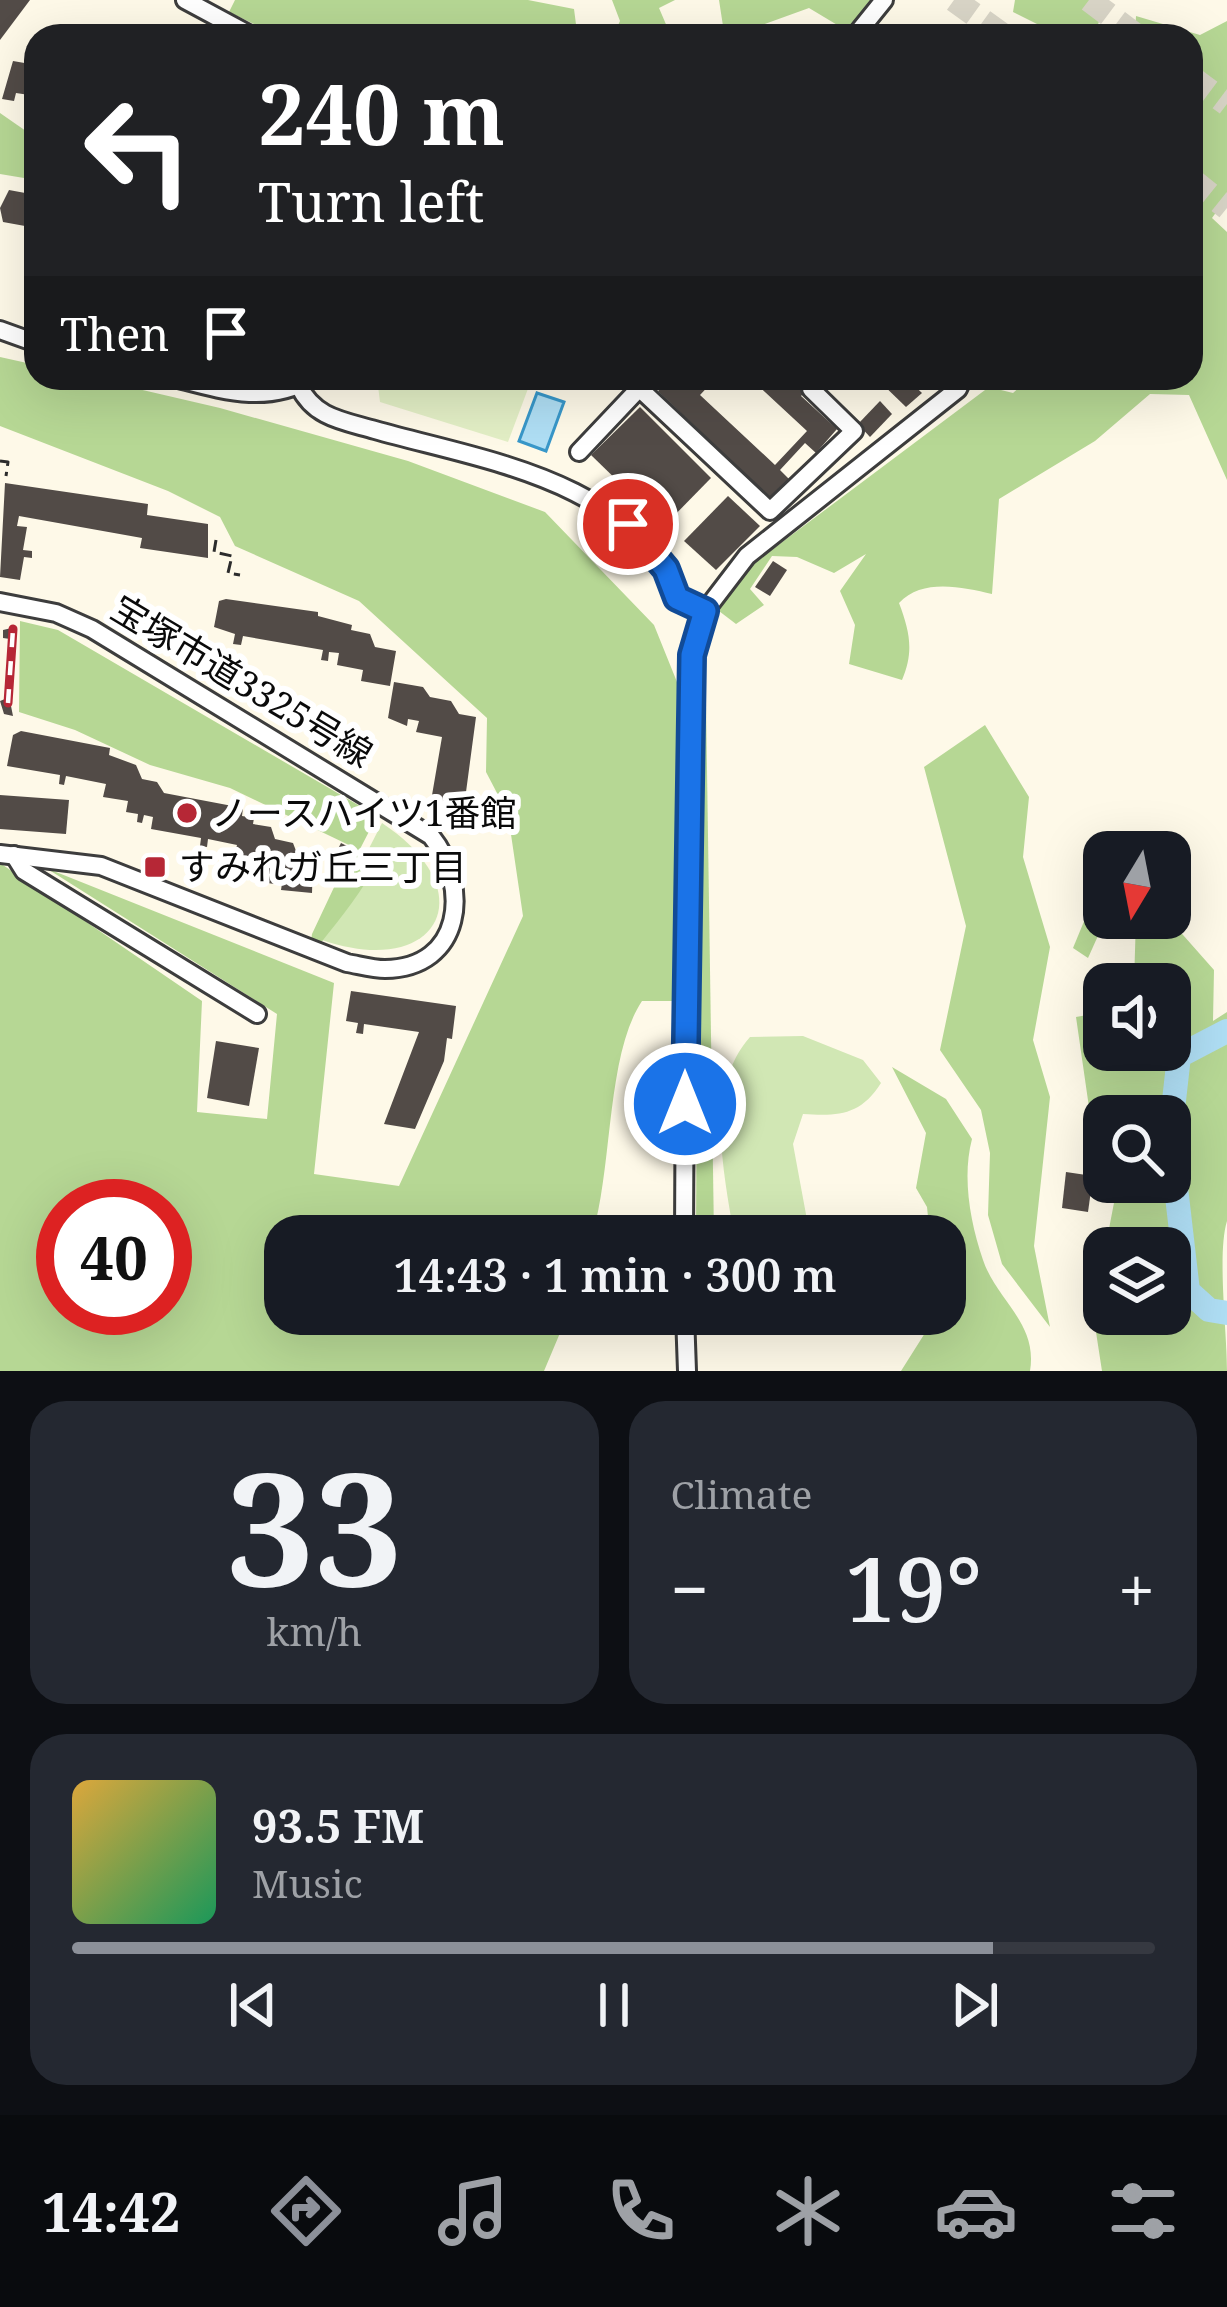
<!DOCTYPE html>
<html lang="en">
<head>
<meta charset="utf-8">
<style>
	:root { --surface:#171b24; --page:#242831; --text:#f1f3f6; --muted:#9ea1a6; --line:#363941; --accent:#8c9099 }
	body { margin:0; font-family:"Noto Serif","Noto Sans JP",serif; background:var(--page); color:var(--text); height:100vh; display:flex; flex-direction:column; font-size:45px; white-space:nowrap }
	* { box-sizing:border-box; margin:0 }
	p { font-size:39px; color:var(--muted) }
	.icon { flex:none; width:66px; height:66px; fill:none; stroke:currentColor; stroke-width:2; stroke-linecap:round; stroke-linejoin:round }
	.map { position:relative; height:1371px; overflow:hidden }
	.details { display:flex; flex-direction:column; gap:30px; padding:30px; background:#0d0f14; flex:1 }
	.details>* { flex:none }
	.banner { position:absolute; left:24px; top:24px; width:1179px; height:366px; border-radius:36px; box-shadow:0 12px 48px #0002; background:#202124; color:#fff; overflow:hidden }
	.needle { width:78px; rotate:190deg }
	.fabs { position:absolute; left:1083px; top:831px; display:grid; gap:24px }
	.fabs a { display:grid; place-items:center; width:108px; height:108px; border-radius:24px; background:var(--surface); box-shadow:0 12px 48px #0002; font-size:60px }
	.speed { position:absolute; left:36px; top:1179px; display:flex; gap:24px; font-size:60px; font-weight:700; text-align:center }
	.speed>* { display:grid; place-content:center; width:156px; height:156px; border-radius:50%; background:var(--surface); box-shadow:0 12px 48px #0002; line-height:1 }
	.speed .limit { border:18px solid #d22; background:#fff; color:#111 }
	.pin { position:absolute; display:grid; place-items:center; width:102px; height:102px; color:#fff; margin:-51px; border:6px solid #fff; border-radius:50%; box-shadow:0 3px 12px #0007 }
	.me { position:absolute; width:132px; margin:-66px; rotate:0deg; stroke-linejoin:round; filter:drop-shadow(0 0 9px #0008) }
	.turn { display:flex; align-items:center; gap:42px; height:252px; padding:0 36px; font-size:54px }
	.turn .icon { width:156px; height:156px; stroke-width:2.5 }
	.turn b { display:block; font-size:84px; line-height:102px }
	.then { display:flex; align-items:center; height:114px; padding:0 36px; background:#0003; gap:24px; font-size:45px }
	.big { font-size:90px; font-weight:600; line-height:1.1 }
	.details .tile { flex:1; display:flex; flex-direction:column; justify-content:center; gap:18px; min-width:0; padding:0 42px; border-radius:36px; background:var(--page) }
	.details .dial { align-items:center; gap:0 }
	.dial b { font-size:156px; line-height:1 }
	.song { display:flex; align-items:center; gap:36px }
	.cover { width:144px; height:144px; border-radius:18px; background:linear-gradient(135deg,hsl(40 70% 55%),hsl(150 70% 35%)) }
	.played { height:12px; border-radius:6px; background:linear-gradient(90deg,var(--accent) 85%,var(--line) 85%) }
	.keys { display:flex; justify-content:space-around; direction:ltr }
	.heat { display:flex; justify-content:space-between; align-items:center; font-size:66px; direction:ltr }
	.details .tiles { flex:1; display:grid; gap:30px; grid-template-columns:1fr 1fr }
	.tile:last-child { grid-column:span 2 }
	.trip { position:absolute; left:264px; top:1215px; width:702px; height:120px; border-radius:36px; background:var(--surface); box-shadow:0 12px 48px #0002; font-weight:600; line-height:120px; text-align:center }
	.tab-bar { display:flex; height:192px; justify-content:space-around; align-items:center; background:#090b0e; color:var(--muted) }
	.tab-bar .icon { width:84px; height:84px }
	.tab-bar .active { color:var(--accent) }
	.tab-bar b { font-size:54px; color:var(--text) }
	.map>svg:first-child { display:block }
	.green { fill:#d1e7b4 }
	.forest { fill:#b6d794; fill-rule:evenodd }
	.pitch { fill:#e2eec5 }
	.water { fill:#afdef4; stroke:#3897c9; stroke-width:3 }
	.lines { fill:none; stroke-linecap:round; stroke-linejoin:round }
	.river { stroke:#afdef4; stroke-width:24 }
	.building { fill:#524b47 }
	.highway-tunnel { stroke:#d9d5c7; stroke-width:24; stroke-dasharray:24 12; stroke-linecap:butt }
	.minor-casing { stroke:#3d3d3d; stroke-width:22 }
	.path { stroke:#2c2c2c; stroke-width:3; stroke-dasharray:12 6; stroke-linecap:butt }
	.minor { stroke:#fff; stroke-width:16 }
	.rail-casing { stroke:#b62736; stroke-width:9 }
	.rail { stroke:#fff; stroke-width:4.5; stroke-dasharray:14; stroke-linecap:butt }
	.route-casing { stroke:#114b97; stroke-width:30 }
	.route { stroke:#1a73e8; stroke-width:21 }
	.poi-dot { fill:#b62736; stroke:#fff; stroke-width:4.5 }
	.labels { text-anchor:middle; stroke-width:12; stroke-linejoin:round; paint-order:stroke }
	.street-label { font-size:36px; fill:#0a0a0a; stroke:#fff }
	.poi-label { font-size:36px; fill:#0a0a0a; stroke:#fff; text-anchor:start }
</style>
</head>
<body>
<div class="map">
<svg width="1227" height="1371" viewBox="0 0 1227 1371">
	<rect width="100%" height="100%" fill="#fef9e8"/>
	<g class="green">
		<path d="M382,823C486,892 438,980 322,940Z"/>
		<path d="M803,1036L863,1060L881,1083C860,1116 838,1116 803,1114L793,1144L810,1236H734C724,1172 704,1089 750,1037Z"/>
	</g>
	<g class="forest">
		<polygon points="235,0 528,0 574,9 577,32 585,36 305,36 264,29 229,12"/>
		<polygon points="612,0 675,0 659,8 671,36 613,36 620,21"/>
		<polygon points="719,0 873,0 849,32 809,8 743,32 723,26"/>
		<polygon points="1015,0 1108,0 1094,34 1049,30 1013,12"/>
		<path d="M1136,16L1200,35L1227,21V197L1212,218L1227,232V480L1189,395L1150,394L1095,441L999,499L992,594C962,587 922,578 899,603C910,632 914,652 902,680L849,664L855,625L840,591L866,554L834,573L797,557L772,556L750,589L764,605L736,624L715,608L749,567L989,387L1013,393L1030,378H1191V311L1202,310V276L1191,259V36H1135Z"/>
		<polygon points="0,113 36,138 36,180 0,174"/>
		<path d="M0,357L36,365V378H91L220,408L408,461L545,512L654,625L677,682L673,1001H642C606,1055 613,1167 592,1236H285V1314H568L544,1371H0V863L202,1001L197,1112L267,1119L277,1014L46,868L334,983L314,1174L399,1186L523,916L508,814L486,772L487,718L359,601L235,546L220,517L168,491L0,426ZM63,1206H165V1308H63Z"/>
		<path d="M20,621L58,630L377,816L360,849L379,859C363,891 342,916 320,944L311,941L312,934L353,847L230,788L150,765L75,730L19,712Z"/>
		<polygon points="705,635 714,1236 696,1236 699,666"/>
		<polygon points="985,725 1029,797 1023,857 1050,947 1033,1040 1050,1097 1034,1246 1050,1327 1002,1264 988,1215 990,1153 981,1110 940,1050 966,926 924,767"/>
		<polygon points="1104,873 1106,918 1088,958 1073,948"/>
		<path d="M1136,918H1168L1214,970L1213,1021L1227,1012V1221C1217,1254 1227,1330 1227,1371H1102L1086,1267L1108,1234L1118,1182H1170V1116H1104V1148L1094,1142L1076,1017L1104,1012V1050H1170V984H1134ZM1104,1248H1170V1314H1104Z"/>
		<path d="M892,1067L946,1099L972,1139C962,1177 970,1222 983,1260C997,1301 1038,1323 1030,1371H901L925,1333L922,1314H945V1236H930L927,1207L916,1188L926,1133Z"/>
	</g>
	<polygon class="pitch" points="377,378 532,378 508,442 380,402"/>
	<polygon class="water" points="537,393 564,402 546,451 519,441"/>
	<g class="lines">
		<polyline class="river" points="1227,1031 1179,1056 1170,1136 1188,1291 1209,1310 1227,1313"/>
	</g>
	<g class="building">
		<polygon points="0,0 30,0 0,40"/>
		<polygon points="13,61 36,65 36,96 16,93 14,101 2,99"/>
		<polygon points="9,190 36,195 36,228 3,222 0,208"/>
		<polygon points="671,378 716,378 700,395 775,465 807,431 750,378 793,378 799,383 805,378 847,378 825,391 815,381 801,396 837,429 816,453 805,443 780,470 790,480 771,499 658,391"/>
		<polygon points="876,378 906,378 922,393 906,407"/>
		<polygon points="880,401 892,414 870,437 858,424"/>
		<polygon points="640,407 711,478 664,526 591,455"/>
		<polygon points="5,483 148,504 147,515 208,524 208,558 140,548 142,538 19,516 17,526 27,527 23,550 32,551 32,558 24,557 20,580 0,577"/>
		<polygon points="728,496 760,526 716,570 684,541"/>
		<polygon points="773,561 787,570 770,596 755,587"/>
		<polygon points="226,599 318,612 318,616 352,625 351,630 370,634 375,647 396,651 390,686 361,681 363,670 337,665 339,653 329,652 328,661 321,660 323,650 243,636 241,645 233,644 235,634 214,627 219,601"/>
		<polygon points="16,627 11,706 13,716 4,714 0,701 5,699 10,639 3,638 3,630"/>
		<polygon points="394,682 423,687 430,697 451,701 459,714 476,717 464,807 431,801 442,737 416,732 419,721 408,719 407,726 388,718"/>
		<polygon points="21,731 110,748 109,755 136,765 142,779 157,782 164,793 243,808 242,816 254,818 253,824 271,827 275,839 293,843 298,856 313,859 312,893 281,890 283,877 275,875 274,884 268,883 270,874 258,872 260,861 234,856 237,845 208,839 207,847 200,846 201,838 151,829 153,817 144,815 142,823 137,822 138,814 126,812 128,801 103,797 106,784 66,776 64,785 59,784 60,775 7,766 13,735"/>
		<polygon points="0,795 69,800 66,834 0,829"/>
		<polygon points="341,843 351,848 337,876 327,871"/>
		<polygon points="351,991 456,1006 452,1039 447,1038 444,1061 415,1129 384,1124 419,1032 364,1024 363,1034 356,1033 358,1023 346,1021"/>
		<polygon points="216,1041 259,1048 249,1106 207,1098"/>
		<polygon points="1066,1172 1093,1176 1088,1212 1062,1208"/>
	</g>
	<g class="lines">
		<g class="highway-tunnel">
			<polyline points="954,0 1004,36"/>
			<polyline points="1089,0 1137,36"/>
			<polyline points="1191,77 1227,104"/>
			<polyline points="1191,179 1227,208"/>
		</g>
		<g class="minor-casing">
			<g id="minor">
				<polyline points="185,0 252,36"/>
				<polyline points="855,36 884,0"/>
				<polyline points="0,330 36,343"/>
				<path d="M175,378C222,390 267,405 312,378"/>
				<path d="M299,386C314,418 344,421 375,430C484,461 631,479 677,598L705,611"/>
				<polyline points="639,388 770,511 854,431 811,389"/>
				<polyline points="579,452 649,378"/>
				<path d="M0,602L56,613L92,629L431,836C471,886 463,968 385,969C373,969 359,965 347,963L101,866L0,854"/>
				<polyline points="14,855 24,871 257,1014"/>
				<polyline points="684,1236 686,840 692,654 705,611 747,556 958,389 963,378"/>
				<polyline points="685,1314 687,1371"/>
			</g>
		</g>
		<g class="path">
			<polyline points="0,461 8,462 6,476"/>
			<polyline points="216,540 214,552 232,556 228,573 240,575"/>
		</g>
		<use href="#minor" class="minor"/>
		<g class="rail-casing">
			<polyline id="rail" points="8,703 13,629"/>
		</g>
		<use href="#rail" class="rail"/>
	</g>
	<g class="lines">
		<g class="route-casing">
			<polyline id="route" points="628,524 666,569 677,598 705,611 692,655 685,1104"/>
		</g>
		<use href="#route" class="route"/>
	</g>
	<g class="poi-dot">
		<circle cx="187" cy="813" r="12"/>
		<rect x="143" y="855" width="24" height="24" rx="6"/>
	</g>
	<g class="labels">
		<g class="street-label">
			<text transform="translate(242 681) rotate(31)" y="13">宝塚市道3325号線</text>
		</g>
		<g class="poi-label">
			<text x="211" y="826">ノースハイツ1番館</text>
			<text x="179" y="880">すみれガ丘三丁目</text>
		</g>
	</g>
</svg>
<div class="fabs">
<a><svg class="needle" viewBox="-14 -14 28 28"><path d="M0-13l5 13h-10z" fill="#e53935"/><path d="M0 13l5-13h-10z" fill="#9ea1a6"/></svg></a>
<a><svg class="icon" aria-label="sound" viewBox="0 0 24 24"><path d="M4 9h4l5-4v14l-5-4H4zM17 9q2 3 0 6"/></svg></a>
<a><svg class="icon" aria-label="search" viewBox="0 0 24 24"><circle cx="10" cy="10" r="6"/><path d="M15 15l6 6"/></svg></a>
<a><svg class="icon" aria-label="layers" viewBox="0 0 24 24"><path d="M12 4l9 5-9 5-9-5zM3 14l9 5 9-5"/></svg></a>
</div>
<div class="speed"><div class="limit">40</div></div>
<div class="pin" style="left:628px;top:524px;background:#d93025"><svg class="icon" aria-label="arrive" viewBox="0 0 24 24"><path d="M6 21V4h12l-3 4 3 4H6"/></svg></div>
<svg class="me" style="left:685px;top:1104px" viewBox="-20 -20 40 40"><circle r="17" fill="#1a73e8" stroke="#fff" stroke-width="3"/><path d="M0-11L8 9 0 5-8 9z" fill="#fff"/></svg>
<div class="trip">14:43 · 1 min · 300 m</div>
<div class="banner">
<div class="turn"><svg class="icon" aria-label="left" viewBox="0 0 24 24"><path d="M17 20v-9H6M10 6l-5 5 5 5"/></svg><div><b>240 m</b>Turn left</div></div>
<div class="then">Then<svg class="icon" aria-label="arrive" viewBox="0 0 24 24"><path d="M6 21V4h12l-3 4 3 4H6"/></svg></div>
</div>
</div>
<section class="details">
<div class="tiles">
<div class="tile dial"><b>33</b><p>km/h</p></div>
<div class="tile"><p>Climate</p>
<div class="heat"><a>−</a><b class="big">19°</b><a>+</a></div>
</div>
<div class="tile">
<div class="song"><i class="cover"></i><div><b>93.5 FM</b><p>Music</p></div></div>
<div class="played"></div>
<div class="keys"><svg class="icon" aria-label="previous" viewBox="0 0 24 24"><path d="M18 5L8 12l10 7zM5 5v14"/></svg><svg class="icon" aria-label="pause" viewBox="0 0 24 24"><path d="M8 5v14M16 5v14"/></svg><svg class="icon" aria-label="next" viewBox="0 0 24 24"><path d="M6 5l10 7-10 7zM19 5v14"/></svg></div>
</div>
</div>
</section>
<nav class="tab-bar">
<b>14:42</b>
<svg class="icon active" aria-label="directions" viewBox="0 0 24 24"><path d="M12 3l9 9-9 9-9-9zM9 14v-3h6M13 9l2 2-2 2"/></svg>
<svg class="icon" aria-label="music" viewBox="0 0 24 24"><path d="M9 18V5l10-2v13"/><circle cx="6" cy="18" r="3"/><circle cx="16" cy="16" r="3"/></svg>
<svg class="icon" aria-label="phone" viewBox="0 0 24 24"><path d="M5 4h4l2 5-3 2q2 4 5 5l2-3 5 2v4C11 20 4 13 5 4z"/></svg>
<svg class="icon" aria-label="climate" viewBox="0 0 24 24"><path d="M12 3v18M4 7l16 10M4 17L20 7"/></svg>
<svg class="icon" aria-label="car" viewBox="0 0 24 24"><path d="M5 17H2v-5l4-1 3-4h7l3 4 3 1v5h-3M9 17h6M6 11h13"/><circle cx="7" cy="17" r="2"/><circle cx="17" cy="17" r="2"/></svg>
<svg class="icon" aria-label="filters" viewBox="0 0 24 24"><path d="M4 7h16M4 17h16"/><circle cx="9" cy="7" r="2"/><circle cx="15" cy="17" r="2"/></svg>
</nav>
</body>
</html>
